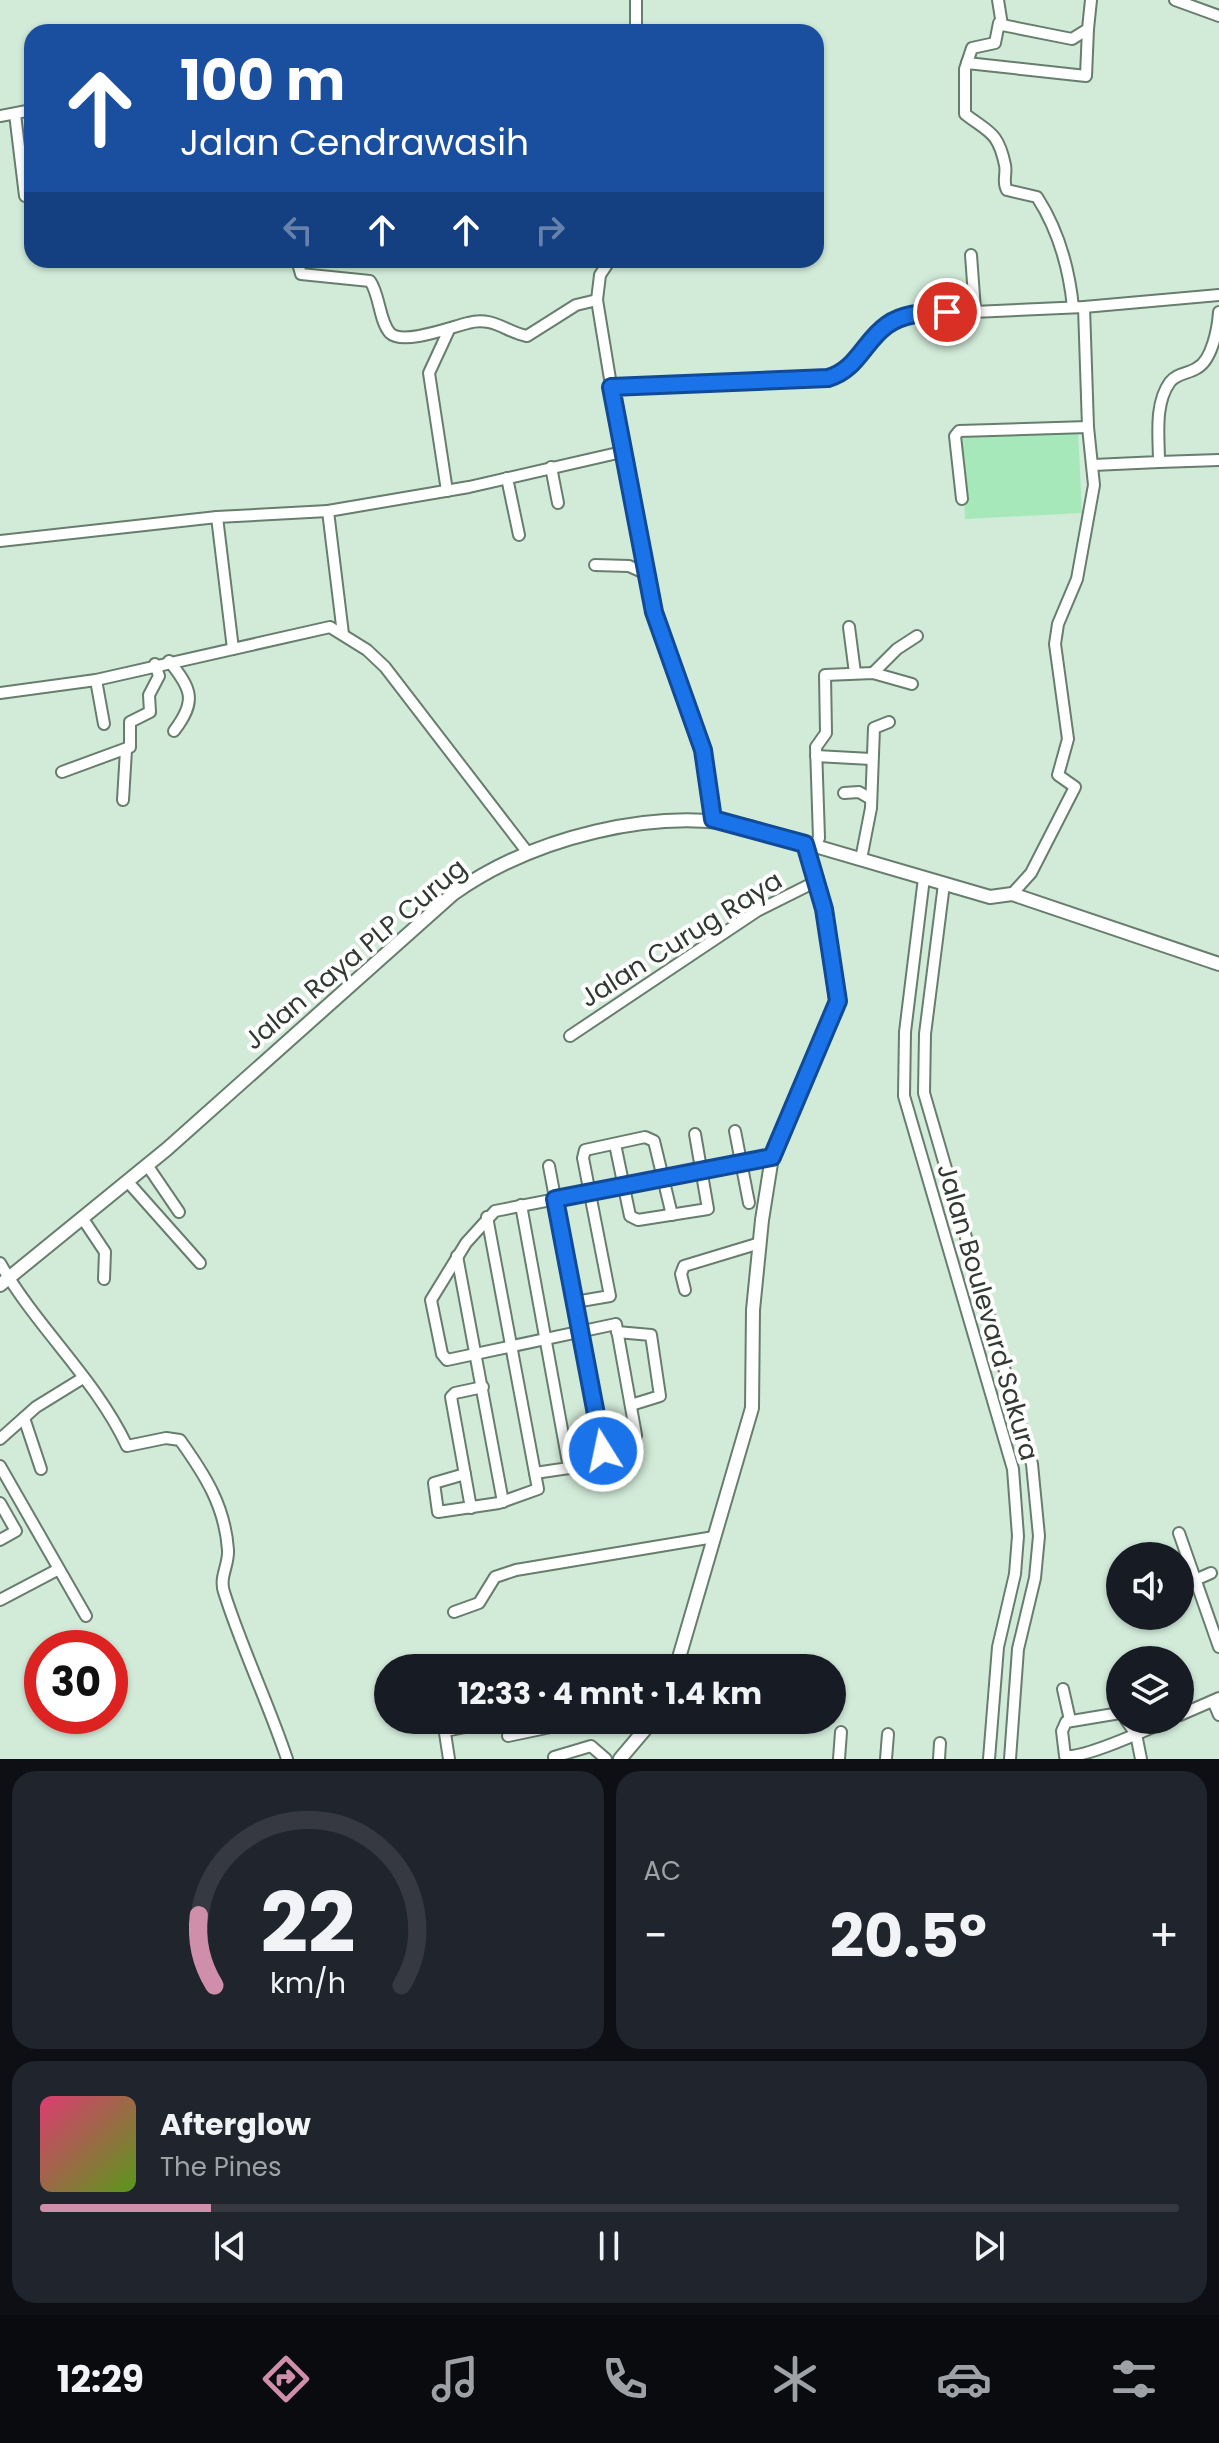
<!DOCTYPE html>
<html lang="id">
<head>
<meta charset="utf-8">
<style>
	:root { --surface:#171b24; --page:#20242c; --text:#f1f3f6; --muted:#9ea1a6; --line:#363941; --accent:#cf8fab }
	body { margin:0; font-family:Poppins,sans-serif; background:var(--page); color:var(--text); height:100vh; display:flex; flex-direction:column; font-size:30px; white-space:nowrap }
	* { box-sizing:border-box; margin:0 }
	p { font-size:26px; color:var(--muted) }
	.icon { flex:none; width:44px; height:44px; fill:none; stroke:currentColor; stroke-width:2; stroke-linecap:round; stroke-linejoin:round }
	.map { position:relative; height:1759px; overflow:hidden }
	.side { display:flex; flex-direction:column; gap:12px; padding:12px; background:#0d0f14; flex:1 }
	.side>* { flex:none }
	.guide { position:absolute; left:24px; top:24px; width:800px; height:244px; border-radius:24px; box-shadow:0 2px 6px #0004; background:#1a4fa0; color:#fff; overflow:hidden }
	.fabs { position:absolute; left:1106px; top:1542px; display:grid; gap:16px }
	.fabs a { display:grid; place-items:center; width:88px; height:88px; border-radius:50%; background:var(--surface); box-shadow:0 2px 6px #0004; font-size:40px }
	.speed { position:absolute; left:24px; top:1630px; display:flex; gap:16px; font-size:40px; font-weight:700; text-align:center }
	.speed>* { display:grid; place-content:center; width:104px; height:104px; border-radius:50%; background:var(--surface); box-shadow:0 2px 6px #0004; line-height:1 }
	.speed .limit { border:12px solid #d22; background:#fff; color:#111 }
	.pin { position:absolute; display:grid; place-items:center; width:68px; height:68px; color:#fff; margin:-34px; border:4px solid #fff; border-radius:50%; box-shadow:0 2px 8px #0007 }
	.me { position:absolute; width:88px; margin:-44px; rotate:350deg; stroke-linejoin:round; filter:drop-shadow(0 0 6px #0008) }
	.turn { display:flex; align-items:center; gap:28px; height:168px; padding:0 24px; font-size:36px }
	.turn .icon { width:104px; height:104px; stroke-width:2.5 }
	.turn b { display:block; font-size:56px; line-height:68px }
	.lanes { display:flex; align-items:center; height:76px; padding:0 24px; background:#0003; justify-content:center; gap:40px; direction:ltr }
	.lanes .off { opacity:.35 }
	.big { font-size:60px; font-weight:700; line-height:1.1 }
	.side .card { flex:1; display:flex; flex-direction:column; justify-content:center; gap:12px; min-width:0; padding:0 28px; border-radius:24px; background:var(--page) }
	.side .dial { align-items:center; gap:0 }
	.dial svg { height:208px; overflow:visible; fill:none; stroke:var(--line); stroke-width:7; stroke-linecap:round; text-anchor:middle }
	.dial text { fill:var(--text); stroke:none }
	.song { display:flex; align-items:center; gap:24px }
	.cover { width:96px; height:96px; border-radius:12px; background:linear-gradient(135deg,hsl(340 70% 55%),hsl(90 70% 35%)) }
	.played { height:8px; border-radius:4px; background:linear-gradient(90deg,var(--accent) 15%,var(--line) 15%) }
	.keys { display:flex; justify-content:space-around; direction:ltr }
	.heat { display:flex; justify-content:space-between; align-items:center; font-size:44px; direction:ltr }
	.side .tiles { flex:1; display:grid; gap:12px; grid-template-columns:1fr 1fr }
	.card:last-child { grid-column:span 2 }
	.trip { position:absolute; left:374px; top:1654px; width:472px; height:80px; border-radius:40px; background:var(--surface); box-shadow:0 2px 6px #0004; font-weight:700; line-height:80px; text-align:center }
	.dock { display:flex; height:128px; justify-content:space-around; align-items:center; background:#090b0e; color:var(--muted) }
	.dock .icon { width:56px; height:56px }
	.dock .selected { color:var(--accent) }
	.dock b { font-size:36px; color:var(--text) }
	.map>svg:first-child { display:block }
	.green { fill:#a6e8ba }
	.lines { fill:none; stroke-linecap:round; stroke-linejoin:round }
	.minor-casing { stroke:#677d6d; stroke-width:14 }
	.major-casing { stroke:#677d6d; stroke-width:16 }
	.minor { stroke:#fff; stroke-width:10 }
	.major { stroke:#fff; stroke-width:12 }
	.route-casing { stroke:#114b97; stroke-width:20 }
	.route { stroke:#1a73e8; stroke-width:14 }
	.labels { text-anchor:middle; stroke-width:8; stroke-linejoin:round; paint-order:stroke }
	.street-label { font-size:26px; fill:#303932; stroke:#fff }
</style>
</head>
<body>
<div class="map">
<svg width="1219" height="1759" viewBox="0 0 1219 1759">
	<rect width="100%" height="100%" fill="#d2ebd9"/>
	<polygon class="green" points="1078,429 1082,513 965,519 961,435"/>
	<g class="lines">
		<g class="minor-casing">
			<g id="minor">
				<polyline points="998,0 1002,25 1072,39 1088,29 1091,0"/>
				<polyline points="1175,0 1219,16"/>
				<polyline points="636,32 636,0"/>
				<polyline points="967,63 972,48 995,43 999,23"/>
				<polyline points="15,114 25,196"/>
				<polyline points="0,116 32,110"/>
				<polyline points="971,255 975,310"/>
				<path d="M297,260L301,274L370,281C380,295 379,321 390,333C403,346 454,326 468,323C493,316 506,332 527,336L576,305L597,300"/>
				<polyline points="610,260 600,275 597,300 622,452 654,612 703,750 713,819"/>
				<path d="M1073,307C1069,268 1059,231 1037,197L1007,190C1002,182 1007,174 1005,165C998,131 988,132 965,114V69L967,63L1086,76L1088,29"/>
				<polyline points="611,387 828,378 848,369 885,326 906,315 1084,307 1219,295"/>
				<polyline points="1159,462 1219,460"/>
				<path d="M1093,465L1159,462C1159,437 1154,404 1170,382C1177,373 1188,374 1197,368C1212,360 1218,328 1219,312"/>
				<polyline points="551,467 558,503"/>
				<polyline points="507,478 519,535"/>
				<polyline points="447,491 429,373 448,332"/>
				<polyline points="962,499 955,436 959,431 1088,427"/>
				<polyline points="0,541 217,517"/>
				<polyline points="595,565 629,566 647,574"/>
				<polyline points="849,627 855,673"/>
				<polyline points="343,634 328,511 469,487 622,452"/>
				<polyline points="233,649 217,517 328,511"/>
				<path d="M169,661C192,689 197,701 174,731"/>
				<polyline points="873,673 897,649 917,636"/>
				<polyline points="96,680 104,724"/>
				<polyline points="0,693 96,680 330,627 367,650 385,667 528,853"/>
				<polyline points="816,756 871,759"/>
				<polyline points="62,772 130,747 130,722 150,712 149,695 159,676 155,664"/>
				<polyline points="844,793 859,792 871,799"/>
				<polyline points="123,800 126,750"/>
				<polyline points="815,846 819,838 816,747 826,733 825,675 873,673 912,684"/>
				<polyline points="861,859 871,808 874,728 889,722"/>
				<polyline points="924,878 905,1032 904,1096 1013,1469 1018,1536 1015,1574 998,1647 989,1759"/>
				<polyline points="944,884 925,1034 924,1093 1032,1464 1039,1536 1035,1578 1018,1649 1010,1759"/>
				<polyline points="1012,894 1031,873 1075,787 1058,775 1068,739 1055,644 1058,624 1077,579 1094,485 1088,427 1084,307"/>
				<polyline points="570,1036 757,911 817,881"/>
				<polyline points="735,1131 749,1203"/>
				<polyline points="615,1144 630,1216 638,1220 708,1209 695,1134"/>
				<polyline points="147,1165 179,1212"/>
				<polyline points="549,1166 603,1451"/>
				<polyline points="128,1182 200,1263"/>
				<polyline points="521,1205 569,1468 535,1473"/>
				<polyline points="83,1219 105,1252 104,1279"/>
				<polyline points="457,1256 503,1502"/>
				<path d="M0,1263C37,1328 95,1378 127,1446L166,1438L180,1440C205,1475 225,1506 228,1550C229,1565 219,1577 224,1592C242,1649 268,1702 287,1759"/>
				<polyline points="685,1290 681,1274 684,1266 760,1243"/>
				<polyline points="575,1302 610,1296 583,1158 585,1150 645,1137 654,1141 672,1215"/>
				<polyline points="617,1332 651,1335 660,1396 631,1405"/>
				<polyline points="24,1418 41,1469"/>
				<polyline points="0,1439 36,1407 83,1378"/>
				<polyline points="0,1466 86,1616"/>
				<polyline points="569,1468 636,1435 616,1324 447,1360 442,1354 431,1300 466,1243 495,1211 772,1157"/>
				<polyline points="465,1474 434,1483 438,1512 499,1503 538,1489 487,1217"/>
				<polyline points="0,1503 16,1531 0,1540"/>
				<polyline points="471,1508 451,1397 455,1393 483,1387"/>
				<polyline points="1179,1533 1219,1647"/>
				<polyline points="1195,1580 1211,1573"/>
				<polyline points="0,1600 57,1570"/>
				<polyline points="454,1612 479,1603 495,1577 516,1570 714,1537"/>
				<polyline points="1063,1689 1070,1720"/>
				<polyline points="1213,1701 1219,1715"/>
				<path d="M1120,1713L1066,1722L1062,1731L1065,1756C1084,1759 1148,1729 1169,1720"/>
				<polyline points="1180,1715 1219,1698"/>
				<polyline points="443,1720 449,1759"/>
				<polyline points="1126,1720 1136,1734 1141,1759"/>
				<polyline points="445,1731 501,1720"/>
				<polyline points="508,1736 584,1720"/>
				<polyline points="554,1757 591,1746 606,1759"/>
				<polyline points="839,1759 841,1732"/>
				<polyline points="886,1759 888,1734"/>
				<polyline points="939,1759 940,1743"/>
			</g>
		</g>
		<g class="major-casing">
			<g id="major">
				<path d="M0,1285L167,1149L453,894C532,838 655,806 750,827L990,897L1012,894L1219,964"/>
				<polyline points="676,1668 752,1408 753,1310 762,1220 772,1157 837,1008 824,909 805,844"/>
				<polyline points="620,1759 653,1720"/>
			</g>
		</g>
		<use href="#minor" class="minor"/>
		<use href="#major" class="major"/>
	</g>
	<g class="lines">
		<g class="route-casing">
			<path id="route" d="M603,1451L555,1199L772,1157L838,1001L824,909L805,844L713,819L703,750L654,612L611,387L828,378C857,370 864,341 887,325C905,312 927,313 947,312"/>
		</g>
		<use href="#route" class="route"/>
	</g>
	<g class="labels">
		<g class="street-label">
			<text transform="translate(681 939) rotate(-32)" y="9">Jalan Curug Raya</text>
			<text transform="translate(355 954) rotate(-40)" y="9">Jalan Raya PLP Curug</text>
			<text transform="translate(988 1312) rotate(74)" y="9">Jalan Boulevard Sakura</text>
		</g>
	</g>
</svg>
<div class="fabs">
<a><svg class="icon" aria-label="sound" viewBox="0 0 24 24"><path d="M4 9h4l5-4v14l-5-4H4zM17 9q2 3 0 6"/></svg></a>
<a><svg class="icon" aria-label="layers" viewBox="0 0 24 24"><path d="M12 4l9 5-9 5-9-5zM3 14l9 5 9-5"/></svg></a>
</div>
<div class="speed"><div class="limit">30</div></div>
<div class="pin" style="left:947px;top:312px;background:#d93025"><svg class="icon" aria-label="arrive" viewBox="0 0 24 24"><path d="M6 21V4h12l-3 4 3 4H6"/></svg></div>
<svg class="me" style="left:603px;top:1451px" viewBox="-20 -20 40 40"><circle r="17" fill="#1a73e8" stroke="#fff" stroke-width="3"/><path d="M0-11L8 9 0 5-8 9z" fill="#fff"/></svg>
<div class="trip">12:33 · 4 mnt · 1.4 km</div>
<div class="guide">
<div class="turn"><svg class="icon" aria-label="ahead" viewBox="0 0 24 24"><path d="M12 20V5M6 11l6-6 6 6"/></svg><div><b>100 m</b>Jalan Cendrawasih</div></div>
<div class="lanes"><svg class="icon off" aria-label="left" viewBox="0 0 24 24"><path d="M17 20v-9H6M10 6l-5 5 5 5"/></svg><svg class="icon" aria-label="ahead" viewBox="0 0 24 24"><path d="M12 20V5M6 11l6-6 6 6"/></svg><svg class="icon" aria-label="ahead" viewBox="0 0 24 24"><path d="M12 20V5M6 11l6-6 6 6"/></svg><svg class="icon off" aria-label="right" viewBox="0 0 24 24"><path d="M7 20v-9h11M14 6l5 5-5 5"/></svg></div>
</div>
</div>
<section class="side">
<div class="tiles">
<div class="card dial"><svg viewBox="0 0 100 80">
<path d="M14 69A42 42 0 1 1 86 69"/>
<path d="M14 69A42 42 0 0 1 8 42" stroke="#cf8fab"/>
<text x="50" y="56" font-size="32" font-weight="700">22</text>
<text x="50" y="72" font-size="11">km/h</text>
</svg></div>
<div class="card"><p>AC</p>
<div class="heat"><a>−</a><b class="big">20.5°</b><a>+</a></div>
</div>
<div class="card">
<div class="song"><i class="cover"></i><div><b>Afterglow</b><p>The Pines</p></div></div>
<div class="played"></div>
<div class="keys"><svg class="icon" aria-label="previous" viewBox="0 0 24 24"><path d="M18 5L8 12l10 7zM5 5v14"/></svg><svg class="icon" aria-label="pause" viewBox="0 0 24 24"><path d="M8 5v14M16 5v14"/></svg><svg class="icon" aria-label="next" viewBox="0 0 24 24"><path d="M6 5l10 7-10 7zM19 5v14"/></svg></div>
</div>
</div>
</section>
<nav class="dock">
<b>12:29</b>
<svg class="icon selected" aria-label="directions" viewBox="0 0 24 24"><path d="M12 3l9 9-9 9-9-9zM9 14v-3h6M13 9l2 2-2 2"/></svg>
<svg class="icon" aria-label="music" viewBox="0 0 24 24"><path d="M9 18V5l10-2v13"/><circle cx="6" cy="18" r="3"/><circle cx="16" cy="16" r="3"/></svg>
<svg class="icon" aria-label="phone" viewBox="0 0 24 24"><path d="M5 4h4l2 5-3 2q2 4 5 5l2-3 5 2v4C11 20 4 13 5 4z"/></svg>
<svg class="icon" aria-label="climate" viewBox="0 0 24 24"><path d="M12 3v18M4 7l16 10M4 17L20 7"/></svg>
<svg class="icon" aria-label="car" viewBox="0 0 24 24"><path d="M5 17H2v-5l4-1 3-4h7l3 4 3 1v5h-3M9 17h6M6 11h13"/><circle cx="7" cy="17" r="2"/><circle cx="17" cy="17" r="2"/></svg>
<svg class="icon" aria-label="filters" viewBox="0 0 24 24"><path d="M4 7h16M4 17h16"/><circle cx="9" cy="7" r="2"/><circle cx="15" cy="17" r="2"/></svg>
</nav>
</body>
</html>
